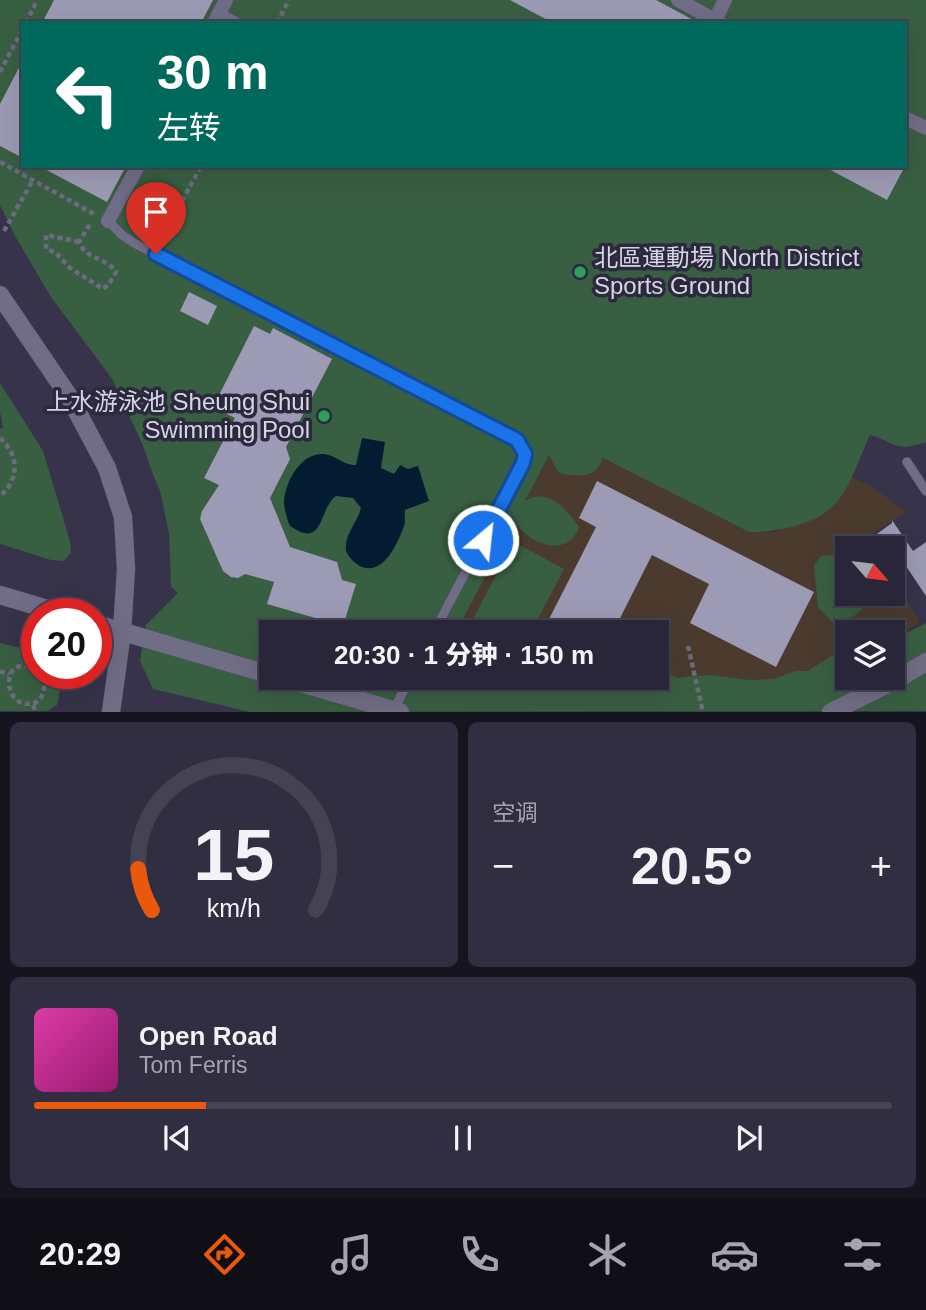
<!DOCTYPE html>
<html lang="zh">
<head>
<meta charset="utf-8">
<style>
	:root { --surface:#282638; --page:#302e40; --text:#f1f3f6; --muted:#a5a5ae; --line:#444353; --accent:#ea580c }
	body { margin:0; font-family:Helvetica,"Noto Sans SC",sans-serif; background:var(--page); color:var(--text); height:100vh; display:flex; flex-direction:column; font-size:26px; white-space:nowrap }
	* { box-sizing:border-box; margin:0 }
	p { font-size:23px; color:var(--muted) }
	.icon { flex:none; width:38px; height:38px; fill:none; stroke:currentColor; stroke-width:2; stroke-linecap:round; stroke-linejoin:round }
	.map { position:relative; height:712px; overflow:hidden }
	.drawer { display:flex; flex-direction:column; gap:10px; padding:10px; background:#16151f; flex:1 }
	.drawer>* { flex:none }
	.banner { position:absolute; left:21px; top:21px; width:886px; height:147px; border-radius:0px; box-shadow:0 7px 28px #0002,0 0 0 2px var(--line); background:#00695c; color:#fff; overflow:hidden }
	.needle { width:46px; rotate:118deg }
	.buttons { position:absolute; left:835px; top:536px; display:grid; gap:14px }
	.buttons a { display:grid; place-items:center; width:70px; height:70px; border-radius:0px; background:var(--surface); box-shadow:0 7px 28px #0002,0 0 0 2px var(--line); font-size:35px }
	.speed { position:absolute; left:21px; top:598px; display:flex; gap:14px; font-size:35px; font-weight:700; text-align:center }
	.speed>* { display:grid; place-content:center; width:91px; height:91px; border-radius:50%; background:var(--surface); box-shadow:0 7px 28px #0002,0 0 0 2px var(--line); line-height:1 }
	.speed .limit { border:10px solid #d22; background:#fff; color:#111 }
	.pin { position:absolute; display:grid; place-items:center; width:60px; height:60px; color:#fff; margin:-72px -30px; border-radius:50% 50% 50% 0; rotate:-45deg; box-shadow:0 0 7px #0007 }
	.pin .icon { rotate:45deg }
	.me { position:absolute; width:77px; margin:-38px; rotate:28deg; stroke-linejoin:round; filter:drop-shadow(0 0 5px #0008) }
	.turn { display:flex; align-items:center; gap:24px; height:147px; padding:0 21px; font-size:32px }
	.turn .icon { width:91px; height:91px; stroke-width:2.5 }
	.turn b { display:block; font-size:49px; line-height:60px }
	.big { font-size:52px; font-weight:800; line-height:1.1 }
	.drawer .card { flex:1; display:flex; flex-direction:column; justify-content:center; gap:10px; min-width:0; padding:0 24px; border-radius:10px; background:var(--page) }
	.drawer .dial { align-items:center; gap:0 }
	.dial svg { height:182px; overflow:visible; fill:none; stroke:var(--line); stroke-width:7; stroke-linecap:round; text-anchor:middle }
	.dial text { fill:var(--text); stroke:none }
	.song { display:flex; align-items:center; gap:21px }
	.cover { width:84px; height:84px; border-radius:10px; background:linear-gradient(135deg,hsl(320 70% 55%),hsl(320 70% 35%)) }
	.played { height:7px; border-radius:4px; background:linear-gradient(90deg,var(--accent) 20%,var(--line) 20%) }
	.keys { display:flex; justify-content:space-around; direction:ltr }
	.heat { display:flex; justify-content:space-between; align-items:center; font-size:38px; direction:ltr }
	.drawer .tiles { flex:1; display:grid; gap:10px; grid-template-columns:1fr 1fr }
	.card:last-child { grid-column:span 2 }
	.trip { position:absolute; left:259px; top:620px; width:410px; height:70px; border-radius:0px; background:var(--surface); box-shadow:0 7px 28px #0002,0 0 0 2px var(--line); font-weight:800; line-height:70px; text-align:center }
	.tabs { display:flex; height:112px; justify-content:space-around; align-items:center; background:#100f16; color:var(--muted) }
	.tabs .icon { width:49px; height:49px }
	.tabs .current { color:var(--accent) }
	.tabs b { font-size:32px; color:var(--text) }
	.map>svg:first-child { display:block }
	.education { fill:#4b3b2f }
	.green { fill:#395f42; fill-rule:evenodd }
	.water { fill:#041c31 }
	.building { fill:#9d9ab5 }
	.lines { fill:none; stroke-linecap:round; stroke-linejoin:round }
	.service-casing { stroke:#524f61; stroke-width:10 }
	.pedestrian-casing { stroke:#524f61; stroke-width:16 }
	.minor-casing { stroke:#524f61; stroke-width:19 }
	.tertiary-casing { stroke:#524f61; stroke-width:19 }
	.path { stroke:#6d6b7f; stroke-width:4.5; stroke-dasharray:5 3.5; stroke-linecap:butt }
	.service { stroke:#706d86; stroke-width:9 }
	.pedestrian { stroke:#706d86; stroke-width:14 }
	.minor { stroke:#706d86; stroke-width:18 }
	.tertiary { stroke:#706d86; stroke-width:18 }
	.route-casing { stroke:#114b97; stroke-width:18 }
	.route { stroke:#1a73e8; stroke-width:12 }
	.leisure-dot { fill:#2e9e5b; stroke:#2c293f; stroke-width:2.5 }
	.labels { text-anchor:middle; stroke-width:7; stroke-linejoin:round; paint-order:stroke }
	.poi-label { font-size:24px; fill:#d6d5e3; stroke:#2c293f; text-anchor:start }
</style>
</head>
<body>
<div class="map">
<svg width="926" height="712" viewBox="0 0 926 712">
	<rect width="100%" height="100%" fill="#36334a"/>
	<polygon class="education" points="559,436 749,532 774,532 821,514 841,497 851,477 871,486 906,512 866,538 872,548 847,548 847,593 892,593 893,579 920,622 893,639 892,632 847,632 847,663 783,686 432,677 656,677 656,632 456,632"/>
	<g class="green">
		<path d="M0,0H926V442C895,453 895,442 870,435C861,454 854,477 842,495C824,524 780,532 749,532L603,458C595,479 579,477 559,473L549,455L525,501C547,487 567,509 579,527C567,560 529,543 514,522L456,632H271V677H656V667L677,678L709,675L750,680L774,679L795,671H808L833,655L847,653V677H892L893,640L926,623V711L250,712L153,689L140,661L146,625L178,593L171,587L169,533L160,491L152,472L144,448L113,380L51,297L15,236L0,205ZM23,23H905V166H23Z"/>
		<polygon points="0,383 43,451 70,541 71,553 64,561 51,560 0,544 0,429 3,428 0,412"/>
		<polygon points="514,542 564,569 531,632 475,632 468,628"/>
		<path d="M839,554L843,559L838,576L847,593L867,600C859,617 850,619 832,622L818,607L814,566L821,556Z"/>
		<polygon points="0,643 37,652 37,674 60,674 62,680 57,705 48,711 0,711"/>
	</g>
	<path class="water" d="M362,438L385,442L381,468L394,474L400,465L408,469L418,466L429,501L405,510C404,515 406,520 404,526C398,542 386,571 366,568C356,566 350,559 346,551C344,534 357,524 361,508L353,498L336,496C318,509 325,550 290,526C287,519 285,512 284,504C284,485 298,456 320,454C335,453 341,465 356,465Z"/>
	<g class="building">
		<polygon points="54,0 213,0 201,23 42,23"/>
		<polygon points="510,0 656,0 699,23 553,23"/>
		<polygon points="23,60 23,158 0,146 0,104"/>
		<polygon points="39,166 126,166 107,202"/>
		<polygon points="823,166 905,166 887,200"/>
		<polygon points="189,292 217,306 208,325 180,311"/>
		<polygon points="254,326 270,334 273,328 332,359 286,447 290,459 270,498 290,547 337,562 342,580 356,584 343,626 267,604 274,582 245,574 238,578 231,577 223,571 200,519 202,511 219,485 204,478 235,418 213,407"/>
		<polygon points="597,481 814,592 776,667 690,623 709,584 652,555 613,632 569,632 548,621 596,527 579,518"/>
		<polygon points="892,520 913,551 926,542 926,596 904,563 892,570 892,548 882,548 874,536 892,523"/>
	</g>
	<g class="lines">
		<g class="service-casing">
			<g id="service">
				<polyline points="108,221 122,235 134,243 517,440 525,454 523,463 434,632"/>
				<polyline points="907,462 926,491"/>
				<polyline points="394,710 410,677"/>
			</g>
		</g>
		<g class="pedestrian-casing">
			<g id="pedestrian">
				<polyline points="678,0 720,23"/>
				<polyline points="218,15 234,23"/>
				<polyline points="715,20 725,0"/>
				<polyline points="214,23 226,0"/>
				<polyline points="905,118 926,128"/>
				<polyline points="108,221 138,166"/>
			</g>
		</g>
		<g class="minor-casing">
			<polyline id="minor" points="111,712 122,632"/>
		</g>
		<g class="tertiary-casing">
			<g id="tertiary">
				<polyline points="0,295 70,398 107,468 123,517 126,569 122,632"/>
				<polyline points="0,595 64,614"/>
				<polyline points="96,624 271,675"/>
				<polyline points="280,677 400,712"/>
				<polyline points="831,712 896,680 926,662"/>
			</g>
		</g>
		<g class="path">
			<polyline points="26,23 37,0"/>
			<polyline points="277,23 289,0"/>
			<polyline points="0,72 23,28"/>
			<polyline points="0,162 94,214"/>
			<polyline points="4,231 33,180"/>
			<polyline points="166,231 201,166"/>
			<path d="M79,242L46,235V249L55,252L70,268L103,289L109,284L116,272C106,257 86,260 79,242L90,224"/>
			<path d="M0,438C19,455 20,479 0,496"/>
			<polyline points="688,646 703,712"/>
			<polyline points="0,671 9,675"/>
			<path d="M37,671C0,648 0,712 35,703C46,696 46,684 40,674"/>
			<polyline points="33,705 36,712"/>
		</g>
		<use href="#service" class="service"/>
		<use href="#pedestrian" class="pedestrian"/>
		<use href="#minor" class="minor"/>
		<use href="#tertiary" class="tertiary"/>
	</g>
	<g class="lines">
		<g class="route-casing">
			<polyline id="route" points="156,254 517,440 525,454 523,463 483,540"/>
		</g>
		<use href="#route" class="route"/>
	</g>
	<g class="leisure-dot">
		<circle cx="580" cy="272" r="7"/>
		<circle cx="324" cy="416" r="7"/>
	</g>
	<g class="labels">
		<g class="poi-label">
			<text x="594" y="266">北區運動場 North District<tspan x="594" dy="28">Sports Ground</tspan></text>
			<text x="310" y="410" text-anchor="end">上水游泳池 Sheung Shui<tspan x="310" dy="28">Swimming Pool</tspan></text>
		</g>
	</g>
</svg>
<div class="buttons">
<a><svg class="needle" viewBox="-14 -14 28 28"><path d="M0-13l5 13h-10z" fill="#e53935"/><path d="M0 13l5-13h-10z" fill="#a5a5ae"/></svg></a>
<a><svg class="icon" aria-label="layers" viewBox="0 0 24 24"><path d="M12 4l9 5-9 5-9-5zM3 14l9 5 9-5"/></svg></a>
</div>
<div class="speed"><div class="limit">20</div></div>
<div class="pin" style="left:156px;top:254px;background:#d93025"><svg class="icon" aria-label="arrive" viewBox="0 0 24 24"><path d="M6 21V4h12l-3 4 3 4H6"/></svg></div>
<svg class="me" style="left:483px;top:540px" viewBox="-20 -20 40 40"><circle r="17" fill="#1a73e8" stroke="#fff" stroke-width="3"/><path d="M0-11L8 9 0 5-8 9z" fill="#fff"/></svg>
<div class="trip">20:30 · 1 分钟 · 150 m</div>
<div class="banner">
<div class="turn"><svg class="icon" aria-label="left" viewBox="0 0 24 24"><path d="M17 20v-9H6M10 6l-5 5 5 5"/></svg><div><b>30 m</b>左转</div></div>
</div>
</div>
<section class="drawer">
<div class="tiles">
<div class="card dial"><svg viewBox="0 0 100 80">
<path d="M14 69A42 42 0 1 1 86 69"/>
<path d="M14 69A42 42 0 0 1 8 51" stroke="#ea580c"/>
<text x="50" y="56" font-size="32" font-weight="700">15</text>
<text x="50" y="72" font-size="11">km/h</text>
</svg></div>
<div class="card"><p>空调</p>
<div class="heat"><a>−</a><b class="big">20.5°</b><a>+</a></div>
</div>
<div class="card">
<div class="song"><i class="cover"></i><div><b>Open Road</b><p>Tom Ferris</p></div></div>
<div class="played"></div>
<div class="keys"><svg class="icon" aria-label="previous" viewBox="0 0 24 24"><path d="M18 5L8 12l10 7zM5 5v14"/></svg><svg class="icon" aria-label="pause" viewBox="0 0 24 24"><path d="M8 5v14M16 5v14"/></svg><svg class="icon" aria-label="next" viewBox="0 0 24 24"><path d="M6 5l10 7-10 7zM19 5v14"/></svg></div>
</div>
</div>
</section>
<nav class="tabs">
<b>20:29</b>
<svg class="icon current" aria-label="directions" viewBox="0 0 24 24"><path d="M12 3l9 9-9 9-9-9zM9 14v-3h6M13 9l2 2-2 2"/></svg>
<svg class="icon" aria-label="music" viewBox="0 0 24 24"><path d="M9 18V5l10-2v13"/><circle cx="6" cy="18" r="3"/><circle cx="16" cy="16" r="3"/></svg>
<svg class="icon" aria-label="phone" viewBox="0 0 24 24"><path d="M5 4h4l2 5-3 2q2 4 5 5l2-3 5 2v4C11 20 4 13 5 4z"/></svg>
<svg class="icon" aria-label="climate" viewBox="0 0 24 24"><path d="M12 3v18M4 7l16 10M4 17L20 7"/></svg>
<svg class="icon" aria-label="car" viewBox="0 0 24 24"><path d="M5 17H2v-5l4-1 3-4h7l3 4 3 1v5h-3M9 17h6M6 11h13"/><circle cx="7" cy="17" r="2"/><circle cx="17" cy="17" r="2"/></svg>
<svg class="icon" aria-label="filters" viewBox="0 0 24 24"><path d="M4 7h16M4 17h16"/><circle cx="9" cy="7" r="2"/><circle cx="15" cy="17" r="2"/></svg>
</nav>
</body>
</html>
